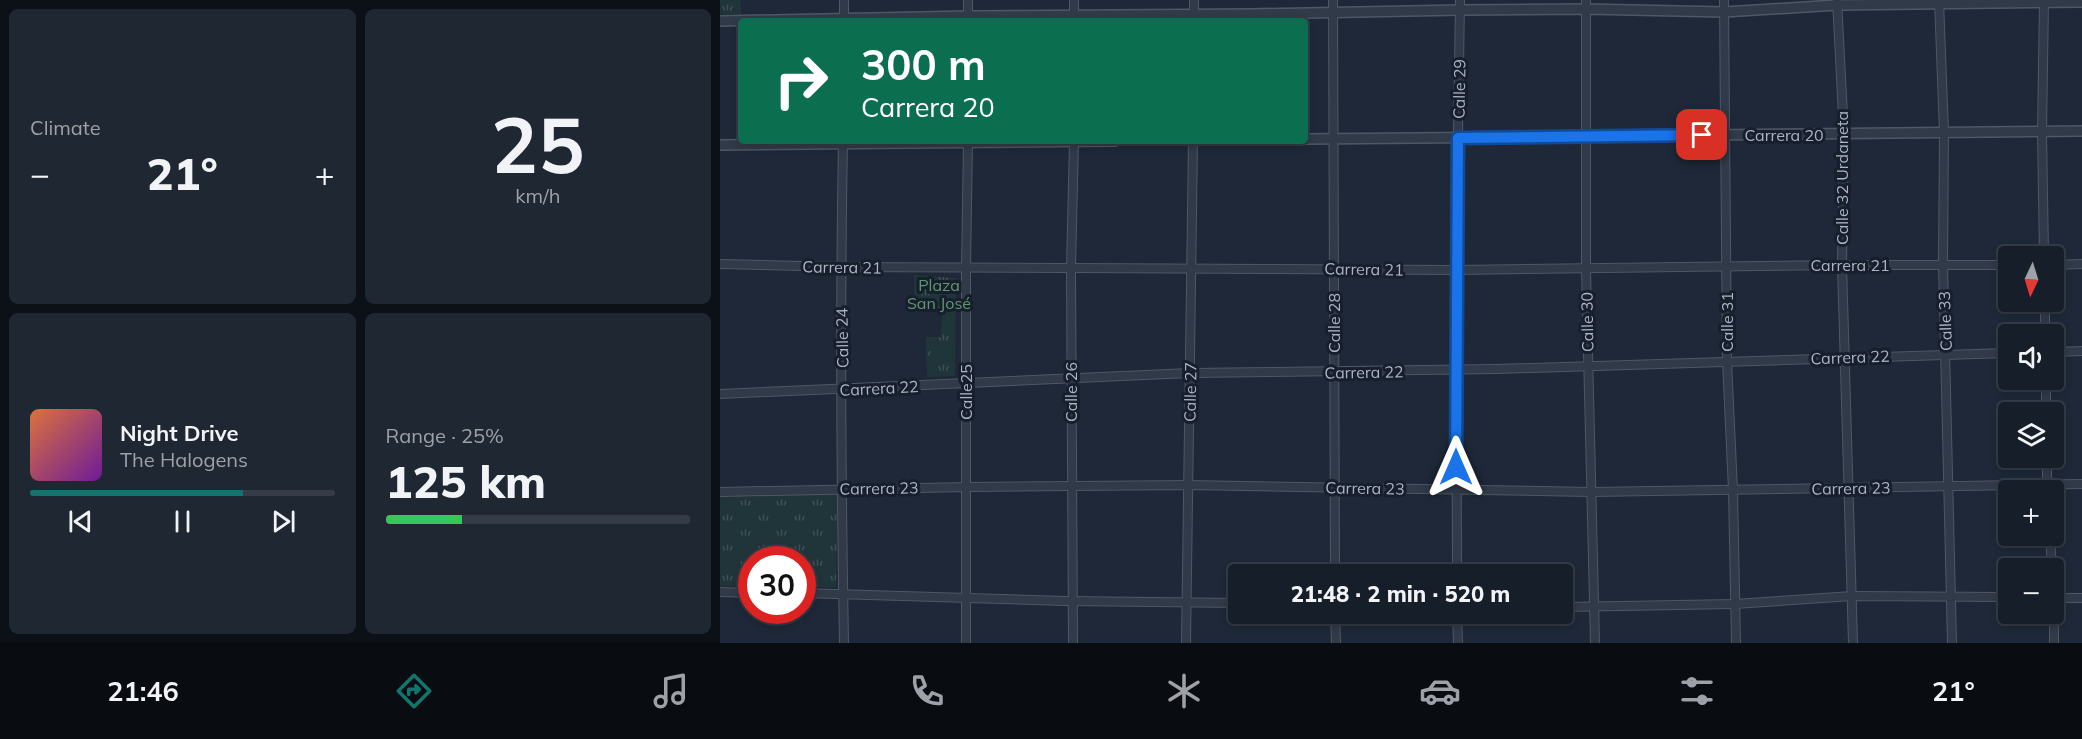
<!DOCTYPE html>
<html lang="en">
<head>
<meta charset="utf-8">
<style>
	:root { --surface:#161e2a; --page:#1f2732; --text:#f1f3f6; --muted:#9ea2a8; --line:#353c47; --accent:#0f766e }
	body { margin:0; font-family:Mulish,sans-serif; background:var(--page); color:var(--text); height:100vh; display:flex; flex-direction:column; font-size:22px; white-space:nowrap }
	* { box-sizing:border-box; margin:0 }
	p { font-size:20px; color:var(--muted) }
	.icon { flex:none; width:33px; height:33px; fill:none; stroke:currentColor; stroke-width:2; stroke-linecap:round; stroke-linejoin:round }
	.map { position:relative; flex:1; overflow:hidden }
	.panel { display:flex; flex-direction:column; gap:9px; padding:9px; background:#0c1017; width:720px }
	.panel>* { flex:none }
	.hud { position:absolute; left:18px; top:18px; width:570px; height:126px; border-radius:6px; box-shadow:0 3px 9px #0003,0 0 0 2px var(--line); background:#0b6e4f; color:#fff; overflow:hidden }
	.needle { width:39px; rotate:184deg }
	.buttons { position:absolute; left:1278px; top:246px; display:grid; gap:12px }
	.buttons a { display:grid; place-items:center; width:66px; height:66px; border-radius:6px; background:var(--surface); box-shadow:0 3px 9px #0003,0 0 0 2px var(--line); font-size:30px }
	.speed { position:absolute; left:18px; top:546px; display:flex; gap:12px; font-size:30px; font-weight:700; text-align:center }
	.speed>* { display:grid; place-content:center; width:78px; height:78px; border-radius:50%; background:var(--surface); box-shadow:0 3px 9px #0003,0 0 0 2px var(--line); line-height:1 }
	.speed .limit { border:9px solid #d22; background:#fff; color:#111 }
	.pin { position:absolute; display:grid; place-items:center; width:51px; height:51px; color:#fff; margin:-26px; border-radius:12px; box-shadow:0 3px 9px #0006 }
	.me { position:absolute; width:66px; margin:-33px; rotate:0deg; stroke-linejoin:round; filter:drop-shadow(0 0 4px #0008) }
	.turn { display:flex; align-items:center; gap:21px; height:126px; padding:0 24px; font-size:27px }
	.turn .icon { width:78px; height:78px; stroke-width:2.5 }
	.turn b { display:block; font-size:42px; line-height:51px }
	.big { font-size:45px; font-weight:800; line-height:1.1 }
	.panel .card { flex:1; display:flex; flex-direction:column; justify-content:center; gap:9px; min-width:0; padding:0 21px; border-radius:9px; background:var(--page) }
	.panel .dial { align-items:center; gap:0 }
	.dial b { font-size:78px; line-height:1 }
	.song { display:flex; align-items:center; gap:18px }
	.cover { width:72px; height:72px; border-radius:9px; background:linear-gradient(135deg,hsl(20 70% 55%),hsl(280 70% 35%)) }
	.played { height:6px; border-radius:3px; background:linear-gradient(90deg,var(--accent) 70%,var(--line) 70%) }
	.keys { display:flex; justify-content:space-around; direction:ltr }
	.heat { display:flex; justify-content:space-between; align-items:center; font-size:33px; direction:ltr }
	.charge { height:9px; border-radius:4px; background:linear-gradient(90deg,#34c759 25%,var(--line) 0) }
	.panel .tiles { flex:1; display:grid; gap:9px; grid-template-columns:repeat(2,1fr) }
	.trip { position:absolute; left:508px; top:564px; width:345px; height:60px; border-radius:6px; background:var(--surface); box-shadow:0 3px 9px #0003,0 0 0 2px var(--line); font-weight:800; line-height:60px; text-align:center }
	.tab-bar { display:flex; height:96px; justify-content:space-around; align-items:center; background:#090c11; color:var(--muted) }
	.tab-bar .icon { width:42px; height:42px }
	.tab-bar .current { color:var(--accent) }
	.tab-bar b { font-size:27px; color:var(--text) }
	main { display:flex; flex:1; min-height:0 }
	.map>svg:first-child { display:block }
	.park { fill:url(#park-tufts) }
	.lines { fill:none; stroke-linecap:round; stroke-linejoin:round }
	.minor-casing { stroke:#4f5767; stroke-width:10 }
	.tertiary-casing { stroke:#4f5767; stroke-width:12 }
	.minor { stroke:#313a49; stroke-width:8 }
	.tertiary { stroke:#313a49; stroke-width:9 }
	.route-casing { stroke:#114b97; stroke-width:15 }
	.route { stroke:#1a73e8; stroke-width:10 }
	.labels { text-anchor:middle; stroke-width:6; stroke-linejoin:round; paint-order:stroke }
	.street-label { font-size:16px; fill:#abb4c6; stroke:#171f2d }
	.park-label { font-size:16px; fill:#619870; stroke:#171f2d }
</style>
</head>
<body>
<main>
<section class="panel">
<div class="tiles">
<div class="card"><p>Climate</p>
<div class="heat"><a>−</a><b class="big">21°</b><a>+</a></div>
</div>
<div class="card dial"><b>25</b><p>km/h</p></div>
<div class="card">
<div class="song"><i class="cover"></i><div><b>Night Drive</b><p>The Halogens</p></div></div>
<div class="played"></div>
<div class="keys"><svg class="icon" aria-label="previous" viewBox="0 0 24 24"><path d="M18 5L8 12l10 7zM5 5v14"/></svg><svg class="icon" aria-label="pause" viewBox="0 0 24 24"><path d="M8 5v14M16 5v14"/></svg><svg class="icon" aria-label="next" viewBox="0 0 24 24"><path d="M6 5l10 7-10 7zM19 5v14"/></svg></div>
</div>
<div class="card"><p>Range · 25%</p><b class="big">125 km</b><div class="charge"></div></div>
</div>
</section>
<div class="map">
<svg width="1362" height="643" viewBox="0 0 1362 643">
	<defs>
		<pattern id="park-tufts" width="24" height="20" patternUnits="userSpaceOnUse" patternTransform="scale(1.5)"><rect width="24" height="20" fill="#203539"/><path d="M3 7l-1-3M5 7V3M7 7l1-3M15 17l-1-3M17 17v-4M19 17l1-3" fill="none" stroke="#3e5054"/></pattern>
	</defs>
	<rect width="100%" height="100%" fill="#1e2838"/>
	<g class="park">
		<rect x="0" y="0" width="21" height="14"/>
		<polygon points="194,275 236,278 235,376 207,377 206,337 221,337 222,311 208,310 207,306 194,306"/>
		<polygon points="118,492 116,587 83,587 82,560 32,560 31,586 0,586 0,493"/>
	</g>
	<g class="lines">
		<g class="minor-casing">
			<g id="minor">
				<polyline points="124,0 124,21"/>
				<polyline points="248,0 248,21"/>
				<polyline points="613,0 615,574"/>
				<polyline points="866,0 866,269 875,643"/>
				<polyline points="1004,0 1007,361 1013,490 1016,643"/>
				<polyline points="1117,0 1124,135 1122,265 1133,643"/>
				<polyline points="1219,0 1224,132 1223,264 1232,643"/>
				<polyline points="1324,0 1322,132 1324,256"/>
				<polyline points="354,21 354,0"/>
				<polyline points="474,21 474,0"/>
				<path d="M123,141C120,308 121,476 124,643"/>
				<polyline points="0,264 120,267 736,270 1122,265 1288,265"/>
				<polyline points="1334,265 1362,264"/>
				<polyline points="1325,302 1325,334"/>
				<polyline points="1334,352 1362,351"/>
				<polyline points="1326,380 1326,412"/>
				<polyline points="0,394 470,373 777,369 1288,353"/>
				<polyline points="1327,458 1327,490"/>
				<polyline points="0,492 247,487 469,485 871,492 1362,484"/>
				<polyline points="1330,536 1332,568"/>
				<polyline points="737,574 736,270 740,0"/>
				<polyline points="0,592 32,593"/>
				<polyline points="82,593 346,601 519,603"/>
				<polyline points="1334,597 1334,643"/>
				<polyline points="1334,598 1362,598"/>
				<polyline points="843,607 1015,604 1132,596 1288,597"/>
				<polyline points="615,614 616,643"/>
				<polyline points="737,614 738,643"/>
				<polyline points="246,643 246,268 248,141"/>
				<polyline points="353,643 351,268 354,141"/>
				<polyline points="466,643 473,141"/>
			</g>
		</g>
		<g class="tertiary-casing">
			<g id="tertiary">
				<polyline points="0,21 248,16 531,14 740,10 866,9 1004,12 1117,5 1362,2"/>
				<path d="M585,139C844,136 1103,135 1362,131"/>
				<polyline points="0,145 395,141"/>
			</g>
		</g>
		<use href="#minor" class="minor"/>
		<use href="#tertiary" class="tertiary"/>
	</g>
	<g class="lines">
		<g class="route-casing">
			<polyline id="route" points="736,467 738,138 982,135"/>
		</g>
		<use href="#route" class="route"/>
	</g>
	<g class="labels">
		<g class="street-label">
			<text transform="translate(739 89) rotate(-89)" y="6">Calle 29</text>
			<text x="1064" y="141">Carrera 20</text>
			<text transform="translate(1122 178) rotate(-90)" y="6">Calle 32 Urdaneta</text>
			<text x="1130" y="271">Carrera 21</text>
			<text transform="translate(122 267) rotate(1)" y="6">Carrera 21</text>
			<text transform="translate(644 269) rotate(1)" y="6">Carrera 21</text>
			<text transform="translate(1225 321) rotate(-92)" y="6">Calle 33</text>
			<text transform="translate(867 322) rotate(-91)" y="6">Calle 30</text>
			<text transform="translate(1007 322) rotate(-90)" y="6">Calle 31</text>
			<text transform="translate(614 323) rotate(-90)" y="6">Calle 28</text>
			<text transform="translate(122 338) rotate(-91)" y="6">Calle 24</text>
			<text transform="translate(1130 357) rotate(-2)" y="6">Carrera 22</text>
			<text transform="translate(644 372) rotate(-1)" y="6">Carrera 22</text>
			<text transform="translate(159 388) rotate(-3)" y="6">Carrera 22</text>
			<text transform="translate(246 392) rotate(-90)" y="6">Calle25</text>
			<text transform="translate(351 392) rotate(-90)" y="6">Calle 26</text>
			<text transform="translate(470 392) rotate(-89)" y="6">Calle 27</text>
			<text transform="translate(159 488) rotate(-1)" y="6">Carrera 23</text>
			<text transform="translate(645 488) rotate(1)" y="6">Carrera 23</text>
			<text transform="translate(1131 488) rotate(-1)" y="6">Carrera 23</text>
		</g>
		<g class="park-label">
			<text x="219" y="291">Plaza<tspan x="219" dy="18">San José</tspan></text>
		</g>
	</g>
</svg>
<div class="buttons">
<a><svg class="needle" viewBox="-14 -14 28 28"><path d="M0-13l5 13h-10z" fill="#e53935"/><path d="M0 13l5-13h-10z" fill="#9ea2a8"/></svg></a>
<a><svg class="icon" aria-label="sound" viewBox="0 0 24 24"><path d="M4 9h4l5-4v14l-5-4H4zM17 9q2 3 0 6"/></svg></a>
<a><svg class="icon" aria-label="layers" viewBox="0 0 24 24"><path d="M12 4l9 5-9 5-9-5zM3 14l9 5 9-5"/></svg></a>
<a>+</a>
<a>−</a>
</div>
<div class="speed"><div class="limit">30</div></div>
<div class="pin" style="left:982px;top:135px;background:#d93025"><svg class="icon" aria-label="arrive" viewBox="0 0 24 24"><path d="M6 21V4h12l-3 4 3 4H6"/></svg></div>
<svg class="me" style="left:736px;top:467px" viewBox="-20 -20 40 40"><path d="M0-17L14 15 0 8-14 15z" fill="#1a73e8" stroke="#fff" stroke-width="4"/></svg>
<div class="trip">21:48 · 2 min · 520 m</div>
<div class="hud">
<div class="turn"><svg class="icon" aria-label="right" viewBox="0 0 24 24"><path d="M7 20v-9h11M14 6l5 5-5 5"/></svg><div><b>300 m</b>Carrera 20</div></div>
</div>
</div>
</main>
<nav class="tab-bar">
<b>21:46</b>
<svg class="icon current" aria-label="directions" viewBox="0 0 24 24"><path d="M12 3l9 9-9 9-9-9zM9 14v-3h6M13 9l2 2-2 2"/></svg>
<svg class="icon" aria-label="music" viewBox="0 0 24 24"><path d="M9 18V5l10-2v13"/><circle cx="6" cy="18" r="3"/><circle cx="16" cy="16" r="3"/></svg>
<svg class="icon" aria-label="phone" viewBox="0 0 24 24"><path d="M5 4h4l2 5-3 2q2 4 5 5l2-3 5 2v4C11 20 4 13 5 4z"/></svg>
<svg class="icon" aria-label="climate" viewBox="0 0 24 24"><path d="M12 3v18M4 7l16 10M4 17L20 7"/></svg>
<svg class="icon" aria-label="car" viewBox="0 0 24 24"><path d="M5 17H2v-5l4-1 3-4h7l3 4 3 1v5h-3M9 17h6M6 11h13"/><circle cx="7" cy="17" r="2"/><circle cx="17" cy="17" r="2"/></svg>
<svg class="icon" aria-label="filters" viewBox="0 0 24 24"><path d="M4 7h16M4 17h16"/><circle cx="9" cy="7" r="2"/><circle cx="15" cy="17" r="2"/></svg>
<b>21°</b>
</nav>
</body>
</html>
